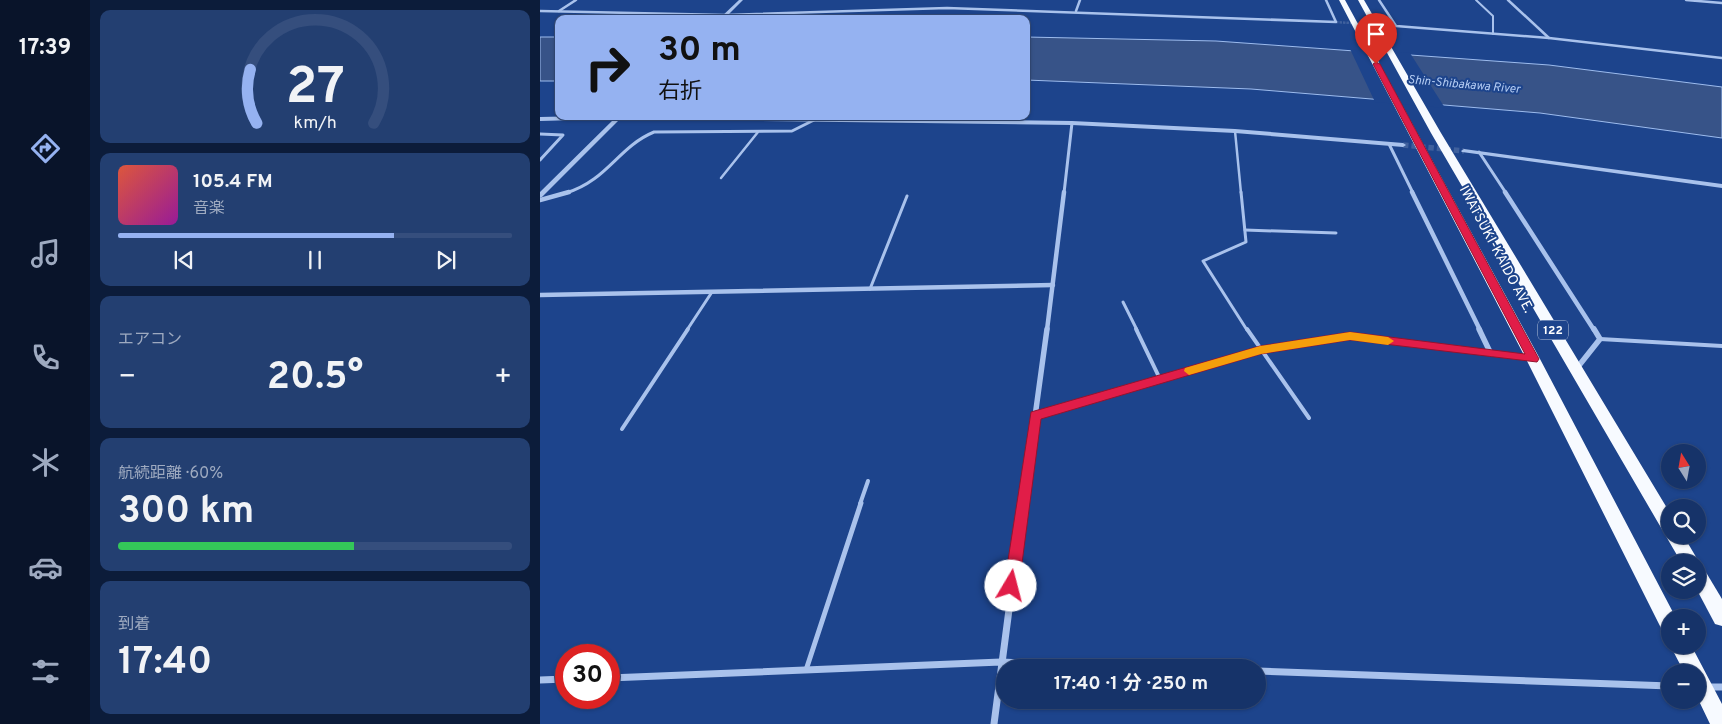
<!DOCTYPE html>
<html lang="ja">
<head>
<meta charset="utf-8">
<style>
	:root { --surface:#163369; --page:#233f71; --text:#f1f3f6; --muted:#9eaac0; --line:#354e7d; --accent:#95b2f1 }
	body { margin:0; font-family:Overpass,"Noto Sans JP",sans-serif; background:var(--page); color:var(--text); height:100vh; display:flex; flex-direction:column; font-size:19px; white-space:nowrap }
	* { box-sizing:border-box; margin:0 }
	p { font-size:16px; color:var(--muted) }
	.icon { flex:none; width:28px; height:28px; fill:none; stroke:currentColor; stroke-width:2; stroke-linecap:round; stroke-linejoin:round }
	.map { position:relative; flex:1; overflow:hidden }
	.drawer { display:flex; flex-direction:column; gap:10px; padding:10px; background:#0c1c3a; width:450px }
	.drawer>* { flex:none }
	.guide { position:absolute; left:15px; top:15px; width:475px; height:105px; border-radius:10px; box-shadow:0 1px 4px #0004,0 0 0 1px var(--line); background:#95b2f1; color:#111; overflow:hidden }
	.needle { width:32px; rotate:349deg }
	.controls { position:absolute; left:1121px; top:444px; display:grid; gap:10px }
	.controls a { display:grid; place-items:center; width:45px; height:45px; border-radius:50%; background:var(--surface); box-shadow:0 1px 4px #0004,0 0 0 1px var(--line); font-size:25px }
	.speed { position:absolute; left:15px; top:644px; display:flex; gap:10px; font-size:25px; font-weight:700; text-align:center }
	.speed>* { display:grid; place-content:center; width:65px; height:65px; border-radius:50%; background:var(--surface); box-shadow:0 1px 4px #0004,0 0 0 1px var(--line); line-height:1 }
	.speed .limit { border:8px solid #d22; background:#fff; color:#111 }
	.pin { position:absolute; display:grid; place-items:center; width:42px; height:42px; color:#fff; margin:-51px -21px; border-radius:50% 50% 50% 0; rotate:-45deg; box-shadow:0 0 5px #0007 }
	.pin .icon { rotate:45deg }
	.me { position:absolute; width:55px; margin:-28px; rotate:8deg; stroke-linejoin:round; filter:drop-shadow(0 0 4px #0008) }
	.turn { display:flex; align-items:center; gap:18px; height:105px; padding:0 20px; font-size:22px }
	.turn .icon { width:65px; height:65px; stroke-width:2.5 }
	.turn b { display:block; font-size:35px; line-height:42px }
	.big { font-size:38px; font-weight:700; line-height:1.1 }
	.drawer .tile { flex:1; display:flex; flex-direction:column; justify-content:center; gap:8px; min-width:0; padding:0 18px; border-radius:10px; background:var(--page) }
	.drawer .dial { align-items:center; gap:0 }
	.dial svg { height:130px; overflow:visible; fill:none; stroke:var(--line); stroke-width:7; stroke-linecap:round; text-anchor:middle }
	.dial text { fill:var(--text); stroke:none }
	.song { display:flex; align-items:center; gap:15px }
	.cover { width:60px; height:60px; border-radius:8px; background:linear-gradient(135deg,hsl(10 70% 55%),hsl(300 70% 35%)) }
	.played { height:5px; border-radius:2px; background:linear-gradient(90deg,var(--accent) 70%,var(--line) 70%) }
	.keys { display:flex; justify-content:space-around; direction:ltr }
	.heat { display:flex; justify-content:space-between; align-items:center; font-size:28px; direction:ltr }
	.charge { height:8px; border-radius:4px; background:linear-gradient(90deg,#34c759 60%,var(--line) 0) }
	.trip { position:absolute; left:456px; top:659px; width:270px; height:50px; border-radius:25px; background:var(--surface); box-shadow:0 1px 4px #0004,0 0 0 1px var(--line); font-weight:700; line-height:50px; text-align:center }
	main { display:flex; flex:1; min-height:0 }
	.menu { display:flex; flex-direction:column; width:90px; justify-content:space-around; align-items:center; background:#09142a; color:var(--muted) }
	.menu .icon { width:35px; height:35px }
	.menu .selected { color:var(--accent) }
	.menu b { font-size:22px; color:var(--text) }
	.map>svg:first-child { display:block }
	.water { fill:#375388; stroke:#9dbcee }
	.pier { fill:#1d448c }
	.lines { fill:none; stroke-linecap:round; stroke-linejoin:round }
	.minor-tunnel { stroke:#3f609d; stroke-width:2.5; stroke-dasharray:2.5 1; stroke-linecap:butt }
	.tertiary-tunnel { stroke:#3f609d; stroke-width:5.5; stroke-dasharray:5.5 3; stroke-linecap:butt }
	.service-far4 { stroke:#a9c2ec; stroke-width:2 }
	.service-far3 { stroke:#a9c2ec; stroke-width:2.5 }
	.service-far2 { stroke:#a9c2ec; stroke-width:3 }
	.service-far1 { stroke:#a9c2ec; stroke-width:4 }
	.service { stroke:#a9c2ec; stroke-width:5 }
	.minor-far4 { stroke:#a9c2ec; stroke-width:2.5 }
	.minor-far3 { stroke:#a9c2ec; stroke-width:3 }
	.minor-far2 { stroke:#a9c2ec; stroke-width:4.5 }
	.minor-far1 { stroke:#a9c2ec; stroke-width:5.5 }
	.minor { stroke:#a9c2ec; stroke-width:7 }
	.tertiary { fill:#a9c2ec; fill-rule:evenodd }
	.trunk { fill:#f7faff; fill-rule:evenodd }
	.route { fill:#e11d48; stroke:#92132f }
	.slow { fill:#f59e0b }
	.labels { text-anchor:middle; stroke-width:4; stroke-linejoin:round; paint-order:stroke }
	.far-water-label { font-size:12px; font-style:italic; fill:#b5cdf4; stroke:#1d448c }
	.shield { fill:#1d448c; stroke:#bbc7dc; stroke-width:1 }
	.shield-label { font-size:12px; font-weight:bold; fill:#fff }
	.street-label { font-size:14px; fill:#fff; stroke:#1d448c }
</style>
</head>
<body>
<main>
<nav class="menu">
<b>17:39</b>
<svg class="icon selected" aria-label="directions" viewBox="0 0 24 24"><path d="M12 3l9 9-9 9-9-9zM9 14v-3h6M13 9l2 2-2 2"/></svg>
<svg class="icon" aria-label="music" viewBox="0 0 24 24"><path d="M9 18V5l10-2v13"/><circle cx="6" cy="18" r="3"/><circle cx="16" cy="16" r="3"/></svg>
<svg class="icon" aria-label="phone" viewBox="0 0 24 24"><path d="M5 4h4l2 5-3 2q2 4 5 5l2-3 5 2v4C11 20 4 13 5 4z"/></svg>
<svg class="icon" aria-label="climate" viewBox="0 0 24 24"><path d="M12 3v18M4 7l16 10M4 17L20 7"/></svg>
<svg class="icon" aria-label="car" viewBox="0 0 24 24"><path d="M5 17H2v-5l4-1 3-4h7l3 4 3 1v5h-3M9 17h6M6 11h13"/><circle cx="7" cy="17" r="2"/><circle cx="17" cy="17" r="2"/></svg>
<svg class="icon" aria-label="filters" viewBox="0 0 24 24"><path d="M4 7h16M4 17h16"/><circle cx="9" cy="7" r="2"/><circle cx="15" cy="17" r="2"/></svg>
</nav>
<section class="drawer">
<div class="tile dial"><svg viewBox="0 0 100 80">
<path d="M14 69A42 42 0 1 1 86 69"/>
<path d="M14 69A42 42 0 0 1 10 36" stroke="#95b2f1"/>
<text x="50" y="56" font-size="32" font-weight="700">27</text>
<text x="50" y="72" font-size="11">km/h</text>
</svg></div>
<div class="tile">
<div class="song"><i class="cover"></i><div><b>105.4 FM</b><p>音楽</p></div></div>
<div class="played"></div>
<div class="keys"><svg class="icon" aria-label="previous" viewBox="0 0 24 24"><path d="M18 5L8 12l10 7zM5 5v14"/></svg><svg class="icon" aria-label="pause" viewBox="0 0 24 24"><path d="M8 5v14M16 5v14"/></svg><svg class="icon" aria-label="next" viewBox="0 0 24 24"><path d="M6 5l10 7-10 7zM19 5v14"/></svg></div>
</div>
<div class="tile"><p>エアコン</p>
<div class="heat"><a>−</a><b class="big">20.5°</b><a>+</a></div>
</div>
<div class="tile"><p>航続距離 · 60%</p><b class="big">300 km</b><div class="charge"></div></div>
<div class="tile"><p>到着</p><b class="big">17:40</b></div>
</section>
<div class="map">
<svg width="1182" height="724" viewBox="0 0 1182 724">
	<rect width="100%" height="100%" fill="#1d448c"/>
	<g class="water">
		<rect x="0" y="37" width="19" height="44"/>
		<polygon points="486,37 676,41 1009,65 1182,87 1182,138 1000,113 711,89 486,80"/>
	</g>
	<polygon class="pier" points="810,49 870,53 905,108 835,102"/>
	<g class="lines">
		<polyline class="minor-tunnel" points="796,22 856,26"/>
		<polyline class="tertiary-tunnel" points="863,145 924,151"/>
		<polyline class="service-far4" points="936,0 953,16 953,34"/>
		<g class="service-far3">
			<polyline points="695,131 701,193"/>
			<polyline points="181,178 218,132"/>
		</g>
		<g class="service-far2">
			<polyline points="701,192 706,242 663,261 707,330"/>
			<polyline points="705,230 796,233"/>
			<polyline points="330,289 367,196"/>
			<polyline points="583,302 597,330"/>
			<polyline points="147,330 172,292"/>
		</g>
		<g class="service-far1">
			<polyline points="596,329 620,379"/>
			<polyline points="707,329 769,418"/>
			<polyline points="1060,339 1182,346"/>
			<polyline points="495,415 720,350 810,336 988,358"/>
			<polyline points="82,429 148,329"/>
			<polyline points="320,504 328,481"/>
		</g>
		<polyline class="service" points="266,670 321,503"/>
		<g class="minor-far4">
			<polyline points="839,0 856,26 1009,38 1182,58"/>
			<polyline points="968,0 1009,38"/>
			<polyline points="1146,0 1182,3"/>
			<polyline points="0,11 186,15 407,8 796,22 786,0"/>
			<polyline points="19,11 36,0"/>
			<polyline points="536,11 540,0"/>
		</g>
		<g class="minor-far3">
			<polyline points="0,134 23,135 0,160"/>
			<polyline points="849,144 873,193"/>
			<polyline points="939,152 966,193"/>
			<path d="M26,193C68,180 78,147 114,132L252,131L274,120"/>
			<polyline points="524,193 532,123"/>
		</g>
		<g class="minor-far2">
			<polyline points="872,192 940,330"/>
			<polyline points="965,192 1054,330"/>
			<polyline points="0,200 29,192"/>
			<polyline points="0,295 513,285"/>
			<polyline points="507,330 524,192"/>
		</g>
		<g class="minor-far1">
			<polyline points="939,329 951,354"/>
			<polyline points="1037,368 1060,339 1054,329"/>
			<polyline points="483,504 507,329"/>
		</g>
		<g class="minor">
			<polyline points="718,671 1130,686"/>
			<polyline points="69,678 461,662 622,668"/>
			<polyline points="0,680 26,679"/>
			<polyline points="1158,687 1182,687"/>
			<polyline points="454,724 483,503"/>
		</g>
		<g class="tertiary">
			<polygon points="199,0 203,0 184,19 179,19"/>
			<polygon points="43,116 150,116 532,121 695,129 863,143 866,145 863,147 695,133 532,125 80,119 2,197 0,198 0,192 74,119 0,121 0,117"/>
			<polygon points="924,149 1182,184 1182,188 922,152 921,151"/>
		</g>
		<g class="trunk">
			<polygon points="799,0 805,0 1000,359 1136,618 1130,618 1130,634 1123,632 986,359"/>
			<polygon points="818,0 824,0 901,133 1130,513 1130,535 1143,535 1159,562 1158,565 1158,562 1141,562 891,133"/>
			<polygon points="1158,567 1164,569 1182,599 1182,626 1175,624 1157,590"/>
			<polygon points="1130,645 1151,645 1182,704 1182,724 1170,724 1158,699 1158,672 1144,672"/>
		</g>
	</g>
	<polygon class="route" points="836,62 840,64 999,359 997,362 810,340 721,354 501,419 479,586 476,591 471,593 466,591 464,586 491,412 720,346 810,332 985,354 833,64"/>
	<polygon class="slow" points="810,332 848,337 854,341 848,345 810,340 721,354 649,375 644,371 645,368 720,346"/>
	<g class="labels">
		<g class="far-water-label">
			<text transform="translate(924 84) rotate(5)" y="4">Shin-Shibakawa River</text>
		</g>
		<rect class="shield" x="998" y="320.5" width="30" height="19" rx="4"/>
		<g class="shield-label">
			<text x="1013" y="334">122</text>
		</g>
		<g class="street-label">
			<text transform="translate(957 249) rotate(62)" y="5">IWATSUKI-KAIDO AVE.</text>
		</g>
	</g>
</svg>
<div class="controls">
<a><svg class="needle" viewBox="-14 -14 28 28"><path d="M0-13l5 13h-10z" fill="#e53935"/><path d="M0 13l5-13h-10z" fill="#9eaac0"/></svg></a>
<a><svg class="icon" aria-label="search" viewBox="0 0 24 24"><circle cx="10" cy="10" r="6"/><path d="M15 15l6 6"/></svg></a>
<a><svg class="icon" aria-label="layers" viewBox="0 0 24 24"><path d="M12 4l9 5-9 5-9-5zM3 14l9 5 9-5"/></svg></a>
<a>+</a>
<a>−</a>
</div>
<div class="speed"><div class="limit">30</div></div>
<div class="pin" style="left:836px;top:64px;background:#d93025"><svg class="icon" aria-label="arrive" viewBox="0 0 24 24"><path d="M6 21V4h12l-3 4 3 4H6"/></svg></div>
<svg class="me" style="left:471px;top:586px" viewBox="-20 -20 40 40"><circle r="19" fill="#fff"/><path d="M0-13L10 11 0 6-10 11z" fill="#e11d48"/></svg>
<div class="trip">17:40 · 1 分 · 250 m</div>
<div class="guide">
<div class="turn"><svg class="icon" aria-label="right" viewBox="0 0 24 24"><path d="M7 20v-9h11M14 6l5 5-5 5"/></svg><div><b>30 m</b>右折</div></div>
</div>
</div>
</main>
</body>
</html>
